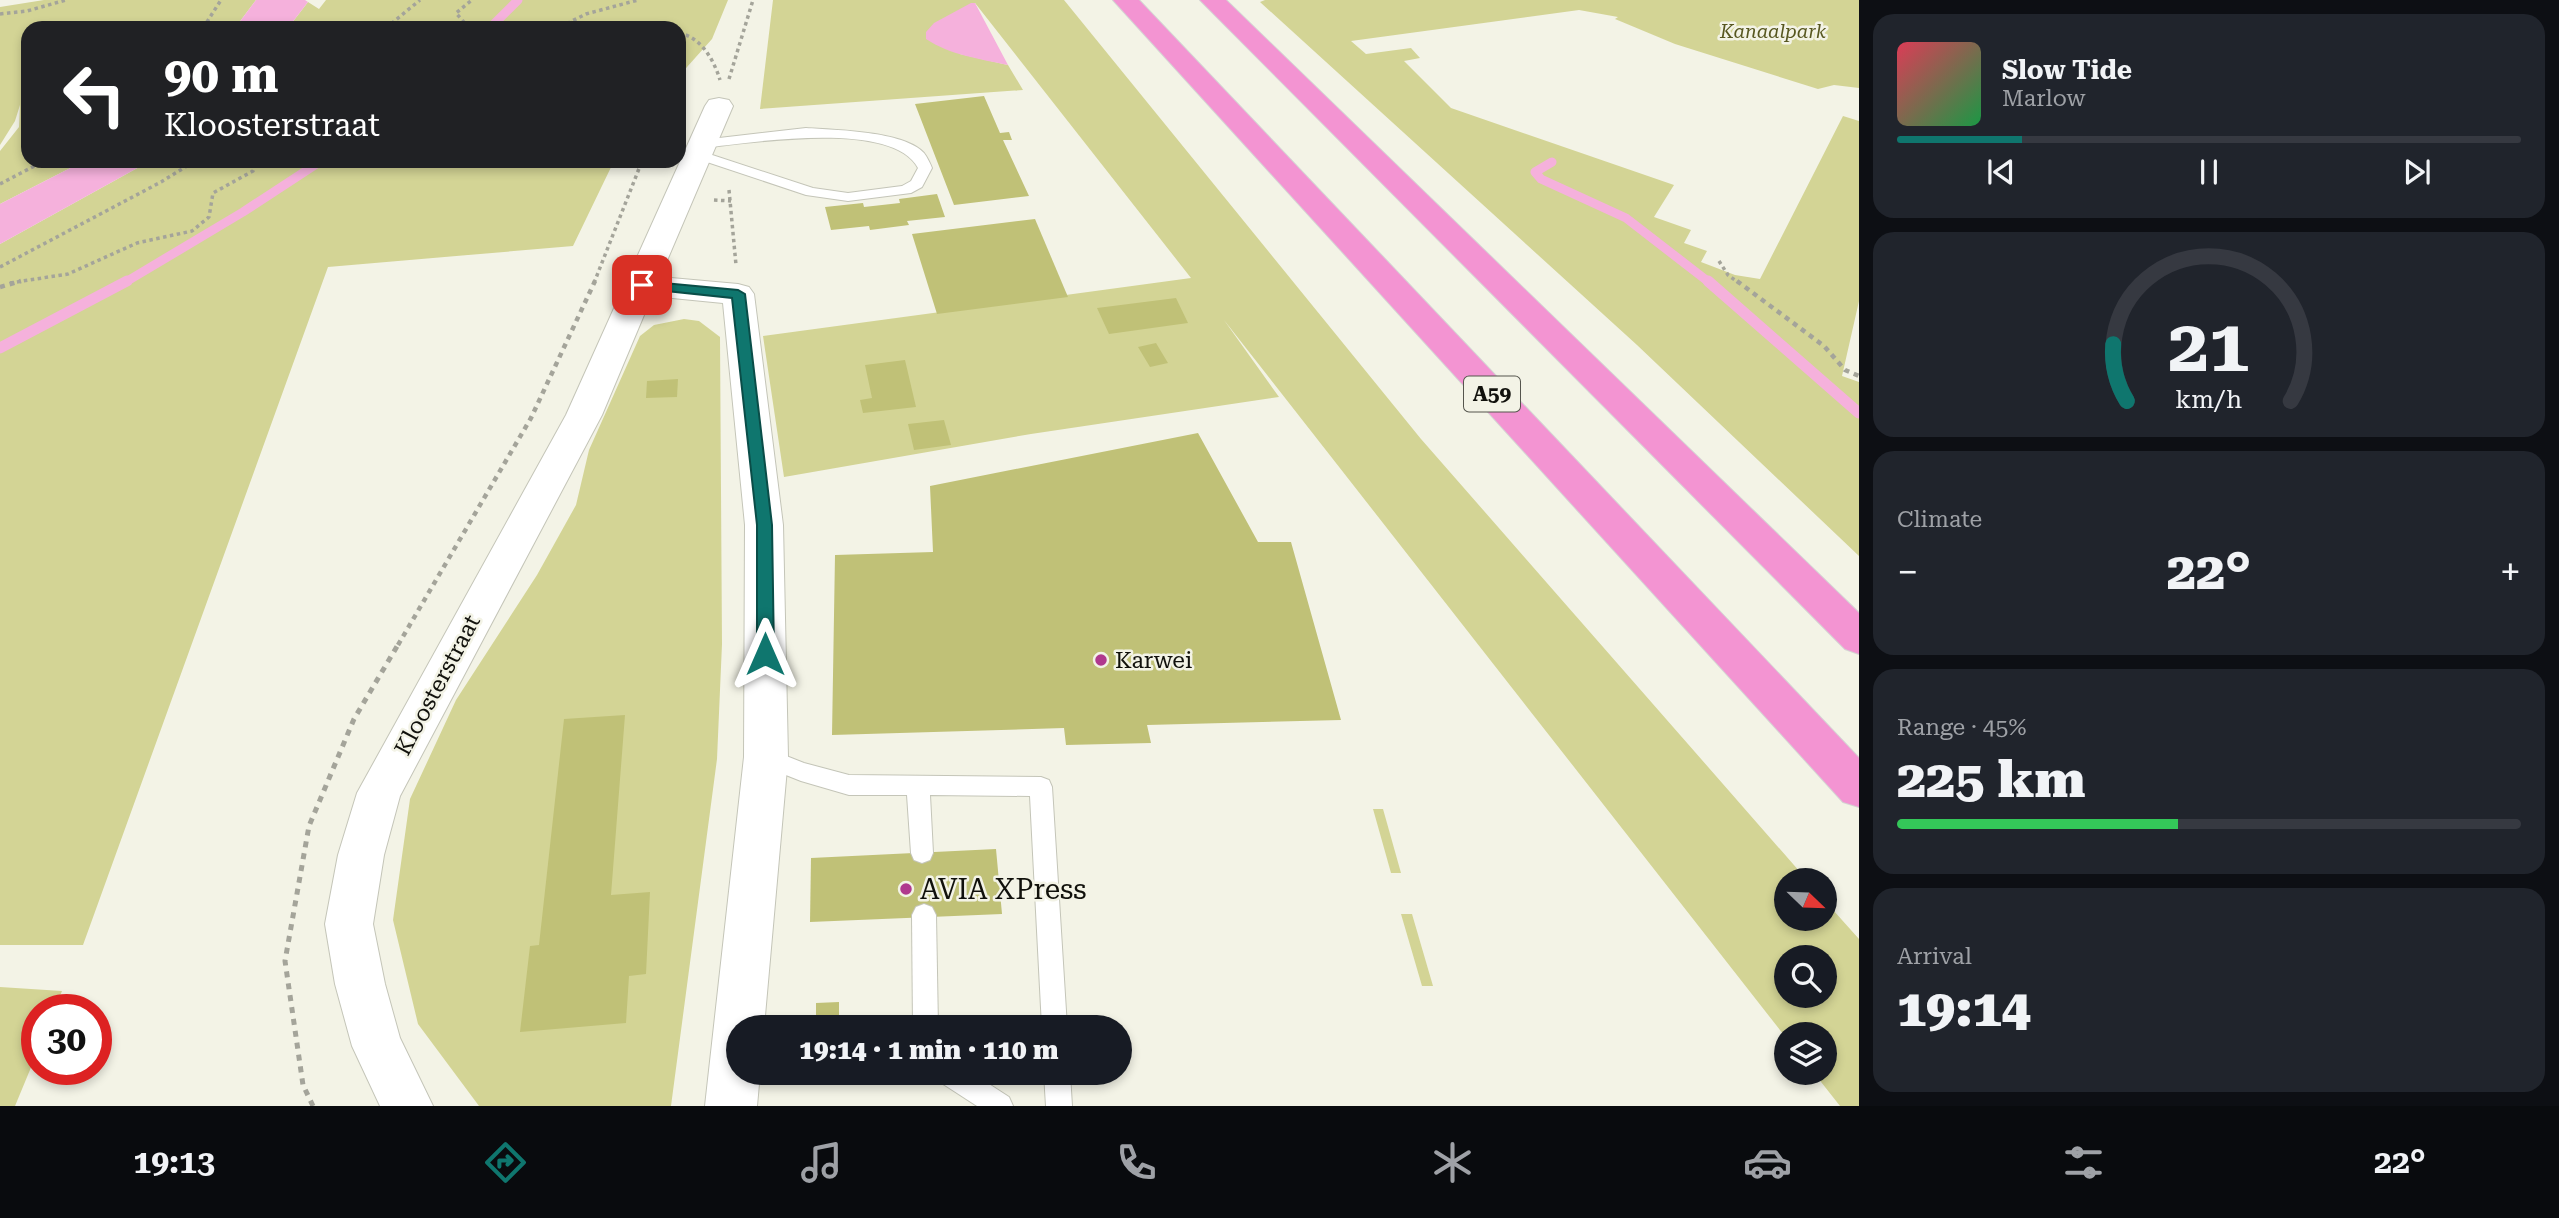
<!DOCTYPE html>
<html lang="en">
<head>
<meta charset="utf-8">
<style>
	:root { --surface:#171b24; --page:#20242c; --text:#f1f3f6; --muted:#9ea1a6; --line:#363941; --accent:#0f766e }
	body { margin:0; font-family:"Roboto Serif",serif; background:var(--page); color:var(--text); height:100vh; display:flex; flex-direction:column; font-size:26px; white-space:nowrap }
	* { box-sizing:border-box; margin:0 }
	p { font-size:23px; color:var(--muted) }
	.icon { flex:none; width:38px; height:38px; fill:none; stroke:currentColor; stroke-width:2; stroke-linecap:round; stroke-linejoin:round }
	.map { position:relative; flex:1; overflow:hidden }
	.side { display:flex; flex-direction:column; gap:14px; padding:14px; background:#0d0f14; width:700px }
	.side>* { flex:none }
	.top-card { position:absolute; left:21px; top:21px; width:665px; height:147px; border-radius:21px; box-shadow:0 4px 10px #0003; background:#202124; color:#fff; overflow:hidden }
	.needle { width:46px; rotate:113deg }
	.tools { position:absolute; left:1774px; top:868px; display:grid; gap:14px }
	.tools a { display:grid; place-items:center; width:63px; height:63px; border-radius:50%; background:var(--surface); box-shadow:0 4px 10px #0003; font-size:35px }
	.speed { position:absolute; left:21px; top:994px; display:flex; gap:14px; font-size:35px; font-weight:700; text-align:center }
	.speed>* { display:grid; place-content:center; width:91px; height:91px; border-radius:50%; background:var(--surface); box-shadow:0 4px 10px #0003; line-height:1 }
	.speed .limit { border:10px solid #d22; background:#fff; color:#111 }
	.pin { position:absolute; display:grid; place-items:center; width:60px; height:60px; color:#fff; margin:-30px; border-radius:14px; box-shadow:0 4px 10px #0006 }
	.me { position:absolute; width:77px; margin:-38px; rotate:0deg; stroke-linejoin:round; filter:drop-shadow(0 0 5px #0008) }
	.turn { display:flex; align-items:center; gap:24px; height:147px; padding:0 28px; font-size:32px }
	.turn .icon { width:91px; height:91px; stroke-width:2.5 }
	.turn b { display:block; font-size:49px; line-height:60px }
	.big { font-size:52px; font-weight:800; line-height:1.1 }
	.side .widget { flex:1; display:flex; flex-direction:column; justify-content:center; gap:10px; min-width:0; padding:0 24px; border-radius:21px; background:var(--page) }
	.side .dial { align-items:center; gap:0 }
	.dial svg { height:182px; overflow:visible; fill:none; stroke:var(--line); stroke-width:7; stroke-linecap:round; text-anchor:middle }
	.dial text { fill:var(--text); stroke:none }
	.song { display:flex; align-items:center; gap:21px }
	.cover { width:84px; height:84px; border-radius:10px; background:linear-gradient(135deg,hsl(350 70% 55%),hsl(140 70% 35%)) }
	.played { height:7px; border-radius:4px; background:linear-gradient(90deg,var(--accent) 20%,var(--line) 20%) }
	.keys { display:flex; justify-content:space-around; direction:ltr }
	.heat { display:flex; justify-content:space-between; align-items:center; font-size:38px; direction:ltr }
	.charge { height:10px; border-radius:5px; background:linear-gradient(90deg,#34c759 45%,var(--line) 0) }
	.trip { position:absolute; left:726px; top:1015px; width:406px; height:70px; border-radius:35px; background:var(--surface); box-shadow:0 4px 10px #0003; font-weight:800; line-height:70px; text-align:center }
	.tab-bar { display:flex; height:112px; justify-content:space-around; align-items:center; background:#090b0e; color:var(--muted) }
	.tab-bar .icon { width:49px; height:49px }
	.tab-bar .active { color:var(--accent) }
	.tab-bar b { font-size:32px; color:var(--text) }
	main { display:flex; flex:1; min-height:0 }
	.map>svg:first-child { display:block }
	.green { fill:#d3d495; fill-rule:evenodd }
	.water { fill:#f5b1dc }
	.lines { fill:none; stroke-linecap:round; stroke-linejoin:round }
	.stream-far1 { stroke:#f5b1dc; stroke-width:9 }
	.stream { stroke:#f5b1dc; stroke-width:11 }
	.building { fill:#c0c177 }
	.lane-casing { stroke:#c4c5b8; stroke-width:2 }
	.street-casing { stroke:#c4c5b8; stroke-width:2 }
	.highway-casing { stroke:#d4d4d3; stroke-width:2 }
	.path-far2 { stroke:#a4a49a; stroke-width:3.5; stroke-dasharray:3.5 3.5; stroke-linecap:butt }
	.path-far1 { stroke:#a4a49a; stroke-width:4.5; stroke-dasharray:5 5; stroke-linecap:butt }
	.path { stroke:#a4a49a; stroke-width:5; stroke-dasharray:6 6; stroke-linecap:butt }
	.lane { fill:#fff; fill-rule:evenodd }
	.street { fill:#fff; fill-rule:evenodd }
	.highway { fill:#f394d2; fill-rule:evenodd }
	.route { fill:#0f766e; stroke:#0a4d48; stroke-width:2 }
	.poi-dot { fill:#b0398e; stroke:#f3f3e6; stroke-width:2.5 }
	.labels { text-anchor:middle; stroke-width:5; stroke-linejoin:round; paint-order:stroke }
	.far-park-label { font-size:19px; font-style:italic; fill:#575720; stroke:#f3f3e6 }
	.shield { fill:#f3f3e6; stroke:#55554d; stroke-width:2 }
	.shield-label { font-size:21px; font-weight:bold; fill:#11110c }
	.poi-label { font-size:23px; fill:#11110c; stroke:#f3f3e6; text-anchor:start }
	.street-label { font-size:23px; fill:#11110c; stroke:#f3f3e6 }
	.near-poi-label { font-size:28px; fill:#11110c; stroke:#f3f3e6; text-anchor:start }
</style>
</head>
<body>
<main>
<div class="map">
<svg width="1859" height="1106" viewBox="0 0 1859 1106">
	<rect width="100%" height="100%" fill="#f3f3e6"/>
	<g class="green">
		<polygon points="44,0 256,0 235,28 28,28 28,161 84,161 0,204 0,151 19,127 20,105 15,121 0,145 0,7"/>
		<polygon points="326,0 728,0 712,39 679,76 679,28 288,28 308,2 319,9"/>
		<path d="M773,0H1064L1421,439L1807,880H1787V919H1825V901L1859,939V1106H1840L1814,1073H1825V1034H1787V1039L1224,320L1279,397L1031,434L784,477L763,336L1191,278L975,3L954,14L960,54L1008,65L1023,90L760,109ZM1787,957H1825V996H1787Z"/>
		<polygon points="1265,0 1859,0 1859,88 1834,85 1818,89 1675,44 1615,19 1618,17 1579,10 1351,41 1366,54 1411,48 1420,58 1404,61 1451,108 1674,185 1654,217 1691,230 1684,243 1707,251 1701,262 1735,275 1760,279 1843,116 1859,121 1859,301 1842,376 1859,382 1859,556 1637,345 1260,2"/>
		<polygon points="150,161 614,161 573,246 328,267 83,945 0,945 0,244"/>
		<polygon points="684,319 699,321 720,337 722,644 717,759 671,1106 479,1106 418,1024 393,920 410,799 456,700 537,575 576,505 589,450 640,336 654,325"/>
		<polygon points="1373,809 1383,809 1401,873 1391,873"/>
		<polygon points="1401,914 1412,914 1433,986 1422,986"/>
		<polygon points="0,987 62,991 54,1010 37,1010 37,1053 15,1106 0,1106"/>
	</g>
	<g class="water">
		<polygon points="256,0 305,0 308,2 288,28 235,28"/>
		<path d="M971,3H975L1008,65C980,59 950,55 926,39V32L934,23Z"/>
		<polygon points="84,161 150,161 0,244 0,204"/>
	</g>
	<g class="lines">
		<g class="stream-far1">
			<polyline points="490,28 518,0"/>
			<polyline points="1552,162 1535,172 1541,179 1626,218 1710,283"/>
			<polyline points="124,283 243,212 321,161"/>
		</g>
		<g class="stream">
			<polyline points="1708,281 1859,413"/>
			<polyline points="0,348 127,281"/>
		</g>
	</g>
	<g class="building">
		<polygon points="984,96 1000,133 1009,132 1012,140 1003,140 1029,196 954,205 915,104"/>
		<polygon points="937,194 945,217 907,221 909,225 870,230 869,226 831,230 825,207 863,203 864,207 900,203 899,199"/>
		<polygon points="1035,219 1068,297 937,314 912,234"/>
		<polygon points="1176,298 1188,323 1109,334 1097,308"/>
		<polygon points="1156,343 1168,363 1150,367 1138,347"/>
		<polygon points="905,360 916,407 863,413 860,400 872,398 865,365"/>
		<polygon points="678,379 677,397 646,398 647,381"/>
		<polygon points="944,420 951,445 914,450 908,424"/>
		<polygon points="1198,433 1258,542 1291,542 1341,720 1147,725 1151,743 1066,745 1064,728 832,735 835,555 933,552 930,486"/>
		<polygon points="625,715 611,895 650,892 646,974 629,976 626,1023 520,1032 530,946 539,945 564,719"/>
		<polygon points="996,849 1002,914 810,922 811,858"/>
		<polygon points="839,1002 839,1022 816,1023 816,1003"/>
	</g>
	<g class="lines">
		<g class="lane-casing">
			<g id="lane">
				<path d="M806,128C835,130 904,131 924,153C927,157 930,163 932,168L922,187L911,193L848,201L806,195L692,157L690,154L697,150L813,188L848,193L902,186L911,181L918,168C892,119 749,143 702,148L695,144L702,140Z"/>
				<polygon points="766,748 804,763 849,775 1041,777 1049,780 1052,787 1067,1027 1042,1027 1030,796 930,795 933,853 930,860 922,863 914,860 911,853 907,795 849,795 801,781 758,764 755,757 758,750"/>
				<polygon points="924,904 932,907 936,915 938,1027 913,1027 912,915 916,907"/>
				<polygon points="936,1073 972,1073 1009,1097 1013,1106 977,1106 940,1082"/>
				<polygon points="1044,1073 1070,1073 1072,1106 1046,1106"/>
			</g>
		</g>
		<g class="street-casing">
			<polygon id="street" points="719,98 729,100 733,106 660,277 738,284 749,287 754,294 783,525 788,757 764,1027 738,1027 738,1073 760,1073 757,1106 705,1106 744,757 745,525 723,303 652,296 602,415 400,796 384,855 373,924 385,984 400,1038 433,1106 380,1106 352,1046 335,984 325,924 338,855 357,793 566,415 705,106 709,100"/>
		</g>
		<g class="highway-casing">
			<g id="highway">
				<polygon points="1113,0 1139,0 1859,758 1859,807 1843,802"/>
				<polygon points="1200,0 1226,0 1859,613 1859,654 1845,649"/>
			</g>
		</g>
		<g class="path-far2">
			<polyline points="0,14 27,11 66,0"/>
			<polyline points="203,28 221,0"/>
			<polyline points="386,28 420,0"/>
			<polyline points="469,28 456,13 472,0"/>
			<polyline points="593,28 573,25 570,22 586,14 638,0"/>
			<polyline points="635,28 639,28"/>
			<path d="M679,33C701,37 714,60 720,80"/>
			<polyline points="729,79 753,0"/>
			<polyline points="0,184 44,161"/>
			<polyline points="729,190 736,265"/>
			<polyline points="714,200 731,201"/>
			<polyline points="1719,261 1728,275 1739,283"/>
			<polyline points="0,267 161,182 195,161"/>
			<polyline points="10,283 68,274 137,243 192,231 209,217 213,193 253,171 257,161"/>
			<polyline points="594,283 642,161"/>
		</g>
		<g class="path-far1">
			<polyline points="1737,281 1824,346 1845,370 1859,376"/>
			<polyline points="0,287 21,281"/>
			<polyline points="398,645 531,418 595,281"/>
		</g>
		<polyline class="path" points="313,1106 303,1085 285,961 309,826 354,719 399,643"/>
		<use href="#lane" class="lane"/>
		<use href="#street" class="street"/>
		<use href="#highway" class="highway"/>
	</g>
	<polygon class="route" points="642,281 738,290 745,294 772,525 774,654 771,659 759,659 757,654 757,525 732,298 638,288 636,285"/>
	<g class="poi-dot">
		<circle cx="1101" cy="660" r="7"/>
		<circle cx="906" cy="889" r="7"/>
	</g>
	<g class="labels">
		<g class="far-park-label">
			<text x="1773" y="38">Kanaalpark</text>
		</g>
		<rect class="shield" x="1464" y="376.5" width="56" height="35" rx="5"/>
		<g class="shield-label">
			<text x="1492" y="401">A59</text>
		</g>
		<g class="poi-label">
			<text x="1115" y="668">Karwei</text>
		</g>
		<g class="street-label">
			<text transform="translate(437 685) rotate(-62)" y="8">Kloosterstraat</text>
		</g>
		<g class="near-poi-label">
			<text x="920" y="899">AVIA XPress</text>
		</g>
	</g>
</svg>
<div class="tools">
<a><svg class="needle" viewBox="-14 -14 28 28"><path d="M0-13l5 13h-10z" fill="#e53935"/><path d="M0 13l5-13h-10z" fill="#9ea1a6"/></svg></a>
<a><svg class="icon" aria-label="search" viewBox="0 0 24 24"><circle cx="10" cy="10" r="6"/><path d="M15 15l6 6"/></svg></a>
<a><svg class="icon" aria-label="layers" viewBox="0 0 24 24"><path d="M12 4l9 5-9 5-9-5zM3 14l9 5 9-5"/></svg></a>
</div>
<div class="speed"><div class="limit">30</div></div>
<div class="pin" style="left:642px;top:285px;background:#d93025"><svg class="icon" aria-label="arrive" viewBox="0 0 24 24"><path d="M6 21V4h12l-3 4 3 4H6"/></svg></div>
<svg class="me" style="left:765px;top:654px" viewBox="-20 -20 40 40"><path d="M0-17L14 15 0 8-14 15z" fill="#0f766e" stroke="#fff" stroke-width="4"/></svg>
<div class="trip">19:14 · 1 min · 110 m</div>
<div class="top-card">
<div class="turn"><svg class="icon" aria-label="left" viewBox="0 0 24 24"><path d="M17 20v-9H6M10 6l-5 5 5 5"/></svg><div><b>90 m</b>Kloosterstraat</div></div>
</div>
</div>
<section class="side">
<div class="widget">
<div class="song"><i class="cover"></i><div><b>Slow Tide</b><p>Marlow</p></div></div>
<div class="played"></div>
<div class="keys"><svg class="icon" aria-label="previous" viewBox="0 0 24 24"><path d="M18 5L8 12l10 7zM5 5v14"/></svg><svg class="icon" aria-label="pause" viewBox="0 0 24 24"><path d="M8 5v14M16 5v14"/></svg><svg class="icon" aria-label="next" viewBox="0 0 24 24"><path d="M6 5l10 7-10 7zM19 5v14"/></svg></div>
</div>
<div class="widget dial"><svg viewBox="0 0 100 80">
<path d="M14 69A42 42 0 1 1 86 69"/>
<path d="M14 69A42 42 0 0 1 8 44" stroke="#0f766e"/>
<text x="50" y="56" font-size="32" font-weight="700">21</text>
<text x="50" y="72" font-size="11">km/h</text>
</svg></div>
<div class="widget"><p>Climate</p>
<div class="heat"><a>−</a><b class="big">22°</b><a>+</a></div>
</div>
<div class="widget"><p>Range · 45%</p><b class="big">225 km</b><div class="charge"></div></div>
<div class="widget"><p>Arrival</p><b class="big">19:14</b></div>
</section>
</main>
<nav class="tab-bar">
<b>19:13</b>
<svg class="icon active" aria-label="directions" viewBox="0 0 24 24"><path d="M12 3l9 9-9 9-9-9zM9 14v-3h6M13 9l2 2-2 2"/></svg>
<svg class="icon" aria-label="music" viewBox="0 0 24 24"><path d="M9 18V5l10-2v13"/><circle cx="6" cy="18" r="3"/><circle cx="16" cy="16" r="3"/></svg>
<svg class="icon" aria-label="phone" viewBox="0 0 24 24"><path d="M5 4h4l2 5-3 2q2 4 5 5l2-3 5 2v4C11 20 4 13 5 4z"/></svg>
<svg class="icon" aria-label="climate" viewBox="0 0 24 24"><path d="M12 3v18M4 7l16 10M4 17L20 7"/></svg>
<svg class="icon" aria-label="car" viewBox="0 0 24 24"><path d="M5 17H2v-5l4-1 3-4h7l3 4 3 1v5h-3M9 17h6M6 11h13"/><circle cx="7" cy="17" r="2"/><circle cx="17" cy="17" r="2"/></svg>
<svg class="icon" aria-label="filters" viewBox="0 0 24 24"><path d="M4 7h16M4 17h16"/><circle cx="9" cy="7" r="2"/><circle cx="15" cy="17" r="2"/></svg>
<b>22°</b>
</nav>
</body>
</html>
